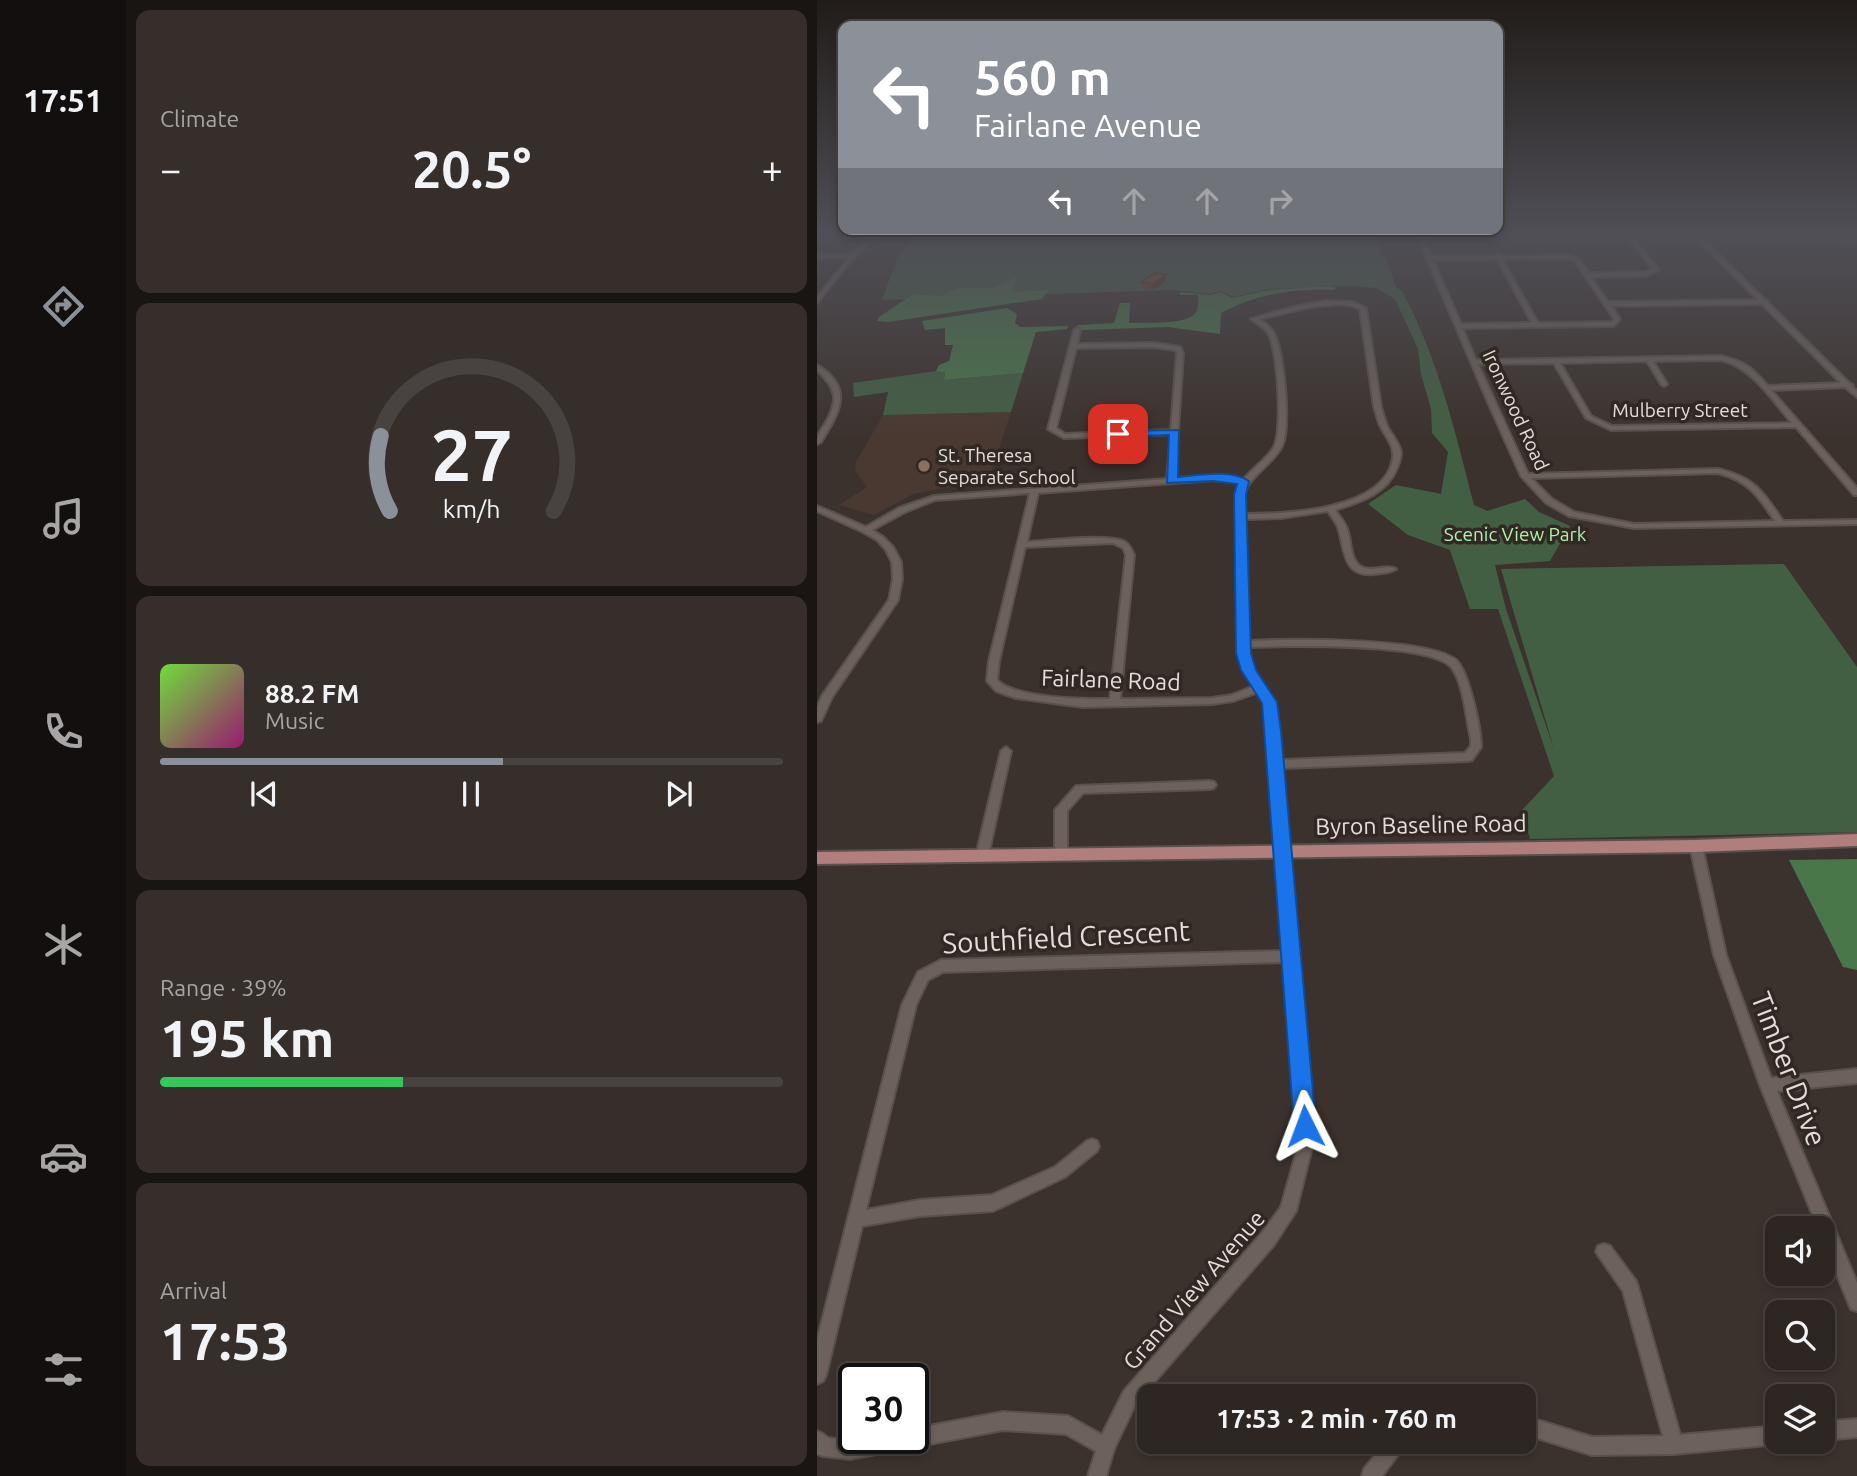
<!DOCTYPE html>
<html lang="en">
<head>
<meta charset="utf-8">
<style>
	:root { --surface:#2d2622; --page:#352e2a; --text:#f1f3f6; --muted:#a7a5a5; --line:#484340; --accent:#8c9099 }
	body { margin:0; font-family:Ubuntu,sans-serif; background:var(--page); color:var(--text); height:100vh; display:flex; flex-direction:column; font-size:26px; white-space:nowrap }
	* { box-sizing:border-box; margin:0 }
	p { font-size:23px; color:var(--muted) }
	.icon { flex:none; width:38px; height:38px; fill:none; stroke:currentColor; stroke-width:2; stroke-linecap:round; stroke-linejoin:round }
	.map { position:relative; flex:1; overflow:hidden }
	.sheet { display:flex; flex-direction:column; gap:10px; padding:10px; background:#191513; width:691px }
	.sheet>* { flex:none }
	.top-card { position:absolute; left:21px; top:21px; width:665px; height:214px; border-radius:14px; box-shadow:0 4px 10px #0003,0 0 0 2px var(--line); background:#8c9099; color:#fff; overflow:hidden }
	.fabs { position:absolute; left:948px; top:1216px; display:grid; gap:14px }
	.fabs a { display:grid; place-items:center; width:70px; height:70px; border-radius:14px; background:var(--surface); box-shadow:0 4px 10px #0003,0 0 0 2px var(--line); font-size:35px }
	.speed { position:absolute; left:21px; top:1363px; display:flex; gap:14px; font-size:35px; font-weight:700; text-align:center }
	.speed>* { display:grid; place-content:center; width:91px; height:91px; border-radius:50%; background:var(--surface); box-shadow:0 4px 10px #0003,0 0 0 2px var(--line); line-height:1 }
	.speed .limit { border:4px solid #111; border-radius:10px; background:#fff; color:#111 }
	.pin { position:absolute; display:grid; place-items:center; width:60px; height:60px; color:#fff; margin:-30px; border-radius:14px; box-shadow:0 4px 10px #0006 }
	.me { position:absolute; width:77px; margin:-38px; rotate:357deg; stroke-linejoin:round; filter:drop-shadow(0 0 5px #0008) }
	.turn { display:flex; align-items:center; gap:24px; height:147px; padding:0 21px; font-size:32px }
	.turn .icon { width:91px; height:91px; stroke-width:2.5 }
	.turn b { display:block; font-size:49px; line-height:60px }
	.lanes { display:flex; align-items:center; height:66px; padding:0 21px; background:#0003; justify-content:center; gap:35px; direction:ltr }
	.lanes .off { opacity:.35 }
	.big { font-size:52px; font-weight:600; line-height:1.1 }
	.sheet .widget { flex:1; display:flex; flex-direction:column; justify-content:center; gap:10px; min-width:0; padding:0 24px; border-radius:14px; background:var(--page) }
	.sheet .dial { align-items:center; gap:0 }
	.dial svg { height:182px; overflow:visible; fill:none; stroke:var(--line); stroke-width:7; stroke-linecap:round; text-anchor:middle }
	.dial text { fill:var(--text); stroke:none }
	.song { display:flex; align-items:center; gap:21px }
	.cover { width:84px; height:84px; border-radius:10px; background:linear-gradient(135deg,hsl(100 70% 55%),hsl(320 70% 35%)) }
	.played { height:7px; border-radius:4px; background:linear-gradient(90deg,var(--accent) 55%,var(--line) 55%) }
	.keys { display:flex; justify-content:space-around; direction:ltr }
	.heat { display:flex; justify-content:space-between; align-items:center; font-size:38px; direction:ltr }
	.charge { height:10px; border-radius:5px; background:linear-gradient(90deg,#34c759 39%,var(--line) 0) }
	.trip { position:absolute; left:320px; top:1384px; width:399px; height:70px; border-radius:14px; background:var(--surface); box-shadow:0 4px 10px #0003,0 0 0 2px var(--line); font-weight:600; line-height:70px; text-align:center }
	main { display:flex; flex:1; min-height:0 }
	.tabs { display:flex; flex-direction:column; width:126px; justify-content:space-around; align-items:center; background:#120f0e; color:var(--muted) }
	.tabs .icon { width:49px; height:49px }
	.tabs .active { color:var(--accent) }
	.tabs b { font-size:32px; color:var(--text) }
	.map>svg:first-child { display:block }
	.built { fill:#4a3931 }
	.green { fill:#435f43 }
	.forest { fill:#49774a }
	.lines { fill:none; stroke-linecap:round; stroke-linejoin:round }
	.minor-casing { stroke:#59514c; stroke-width:4 }
	.major-casing { stroke:#59514c; stroke-width:4 }
	.minor { fill:#6d615c; fill-rule:evenodd }
	.major { fill:#b07e7c; fill-rule:evenodd }
	.wall { fill:#704028 }
	.shaded-wall { fill:#5b3420 }
	.building { fill:#824b2e; stroke:#5b3420; stroke-width:2 }
	.route { fill:#1a73e8; stroke:#114b97; stroke-width:2 }
	.education-dot { fill:#8d6e63; stroke:#322823; stroke-width:2.5 }
	.labels { text-anchor:middle; stroke-width:7; stroke-linejoin:round; paint-order:stroke }
	.far-street-label { font-size:19px; fill:#e4deda; stroke:#322823 }
	.far-poi-label { font-size:19px; fill:#e4deda; stroke:#322823; text-anchor:start }
	.far-park-label { font-size:19px; fill:#acf1ac; stroke:#322823 }
	.street-label { font-size:23px; fill:#e4deda; stroke:#322823 }
	.near-street-label { font-size:28px; fill:#e4deda; stroke:#322823 }
</style>
</head>
<body>
<main>
<nav class="tabs">
<b>17:51</b>
<svg class="icon active" aria-label="directions" viewBox="0 0 24 24"><path d="M12 3l9 9-9 9-9-9zM9 14v-3h6M13 9l2 2-2 2"/></svg>
<svg class="icon" aria-label="music" viewBox="0 0 24 24"><path d="M9 18V5l10-2v13"/><circle cx="6" cy="18" r="3"/><circle cx="16" cy="16" r="3"/></svg>
<svg class="icon" aria-label="phone" viewBox="0 0 24 24"><path d="M5 4h4l2 5-3 2q2 4 5 5l2-3 5 2v4C11 20 4 13 5 4z"/></svg>
<svg class="icon" aria-label="climate" viewBox="0 0 24 24"><path d="M12 3v18M4 7l16 10M4 17L20 7"/></svg>
<svg class="icon" aria-label="car" viewBox="0 0 24 24"><path d="M5 17H2v-5l4-1 3-4h7l3 4 3 1v5h-3M9 17h6M6 11h13"/><circle cx="7" cy="17" r="2"/><circle cx="17" cy="17" r="2"/></svg>
<svg class="icon" aria-label="filters" viewBox="0 0 24 24"><path d="M4 7h16M4 17h16"/><circle cx="9" cy="7" r="2"/><circle cx="15" cy="17" r="2"/></svg>
</nav>
<section class="sheet">
<div class="widget"><p>Climate</p>
<div class="heat"><a>−</a><b class="big">20.5°</b><a>+</a></div>
</div>
<div class="widget dial"><svg viewBox="0 0 100 80">
<path d="M14 69A42 42 0 1 1 86 69"/>
<path d="M14 69A42 42 0 0 1 10 36" stroke="#8c9099"/>
<text x="50" y="56" font-size="32" font-weight="700">27</text>
<text x="50" y="72" font-size="11">km/h</text>
</svg></div>
<div class="widget">
<div class="song"><i class="cover"></i><div><b>88.2 FM</b><p>Music</p></div></div>
<div class="played"></div>
<div class="keys"><svg class="icon" aria-label="previous" viewBox="0 0 24 24"><path d="M18 5L8 12l10 7zM5 5v14"/></svg><svg class="icon" aria-label="pause" viewBox="0 0 24 24"><path d="M8 5v14M16 5v14"/></svg><svg class="icon" aria-label="next" viewBox="0 0 24 24"><path d="M6 5l10 7-10 7zM19 5v14"/></svg></div>
</div>
<div class="widget"><p>Range · 39%</p><b class="big">195 km</b><div class="charge"></div></div>
<div class="widget"><p>Arrival</p><b class="big">17:53</b></div>
</section>
<div class="map">
<svg width="1040" height="1476" viewBox="0 0 1040 1476">
	<rect width="100%" height="100%" fill="#3c322d"/>
	<polygon class="built" points="194,412 170,485 139,486 96,494 57,515 22,505 50,487 38,470 39,462 66,415"/>
	<g class="green">
		<path d="M100,233H557L564,256L569,257L579,287L585,291C621,358 638,431 657,505L670,511L708,499L722,512L753,526L733,561L678,565L689,609L737,749L684,569L967,564L1040,667V832L713,839L705,810L737,776L681,609H653L633,550L591,535L551,504L579,485L624,494L631,452L615,433L614,409L604,374L601,349L578,299L559,288L534,286L452,289L416,297L404,291L393,294L352,290L65,300L80,258Z"/>
		<polygon points="119,371 128,371 127,380 206,373 194,412 66,415 71,392 37,397 36,383"/>
	</g>
	<g class="forest">
		<polygon points="900,233 1040,233 1040,244 911,243"/>
		<polygon points="197,278 201,280 195,289 197,292 231,290 225,299 71,322 60,321 62,317 96,294 123,296 141,288 176,288"/>
		<path d="M493,287H518V290C477,289 440,293 404,313L403,334L351,327L264,330L260,325L297,323L303,303H313L312,323C326,322 372,326 379,312C382,308 381,301 381,295H363V292L393,295L404,292L415,298L452,290Z"/>
		<polygon points="190,308 200,314 198,323 203,327 251,326 250,329 219,332 206,373 127,380 128,372 119,371 122,365 132,361 136,345 128,345 128,328 108,330 105,321"/>
		<polygon points="1040,859 1040,970 1026,967 972,860"/>
	</g>
	<g class="lines">
		<g class="minor-casing">
			<g id="minor">
				<polygon points="57,233 62,233 31,264 0,303 0,297 32,258 0,258 0,254 35,254"/>
				<path d="M603,233H609L610,245L615,256H678L681,254L684,256L754,255L761,258L772,273L828,272L836,269L807,233H812L842,270L829,276L774,277L791,302L941,300L875,233H880L948,300L951,301V303L1032,383L1036,385L1035,386L1040,391V397L1028,387L954,390L1040,488V495H1037L979,427L794,430L769,418L737,363L661,364L711,474L901,469C939,478 945,491 966,521L1040,520V524L817,528L752,516L729,503L704,476L670,400L604,245ZM680,259L715,323L644,324L616,260ZM685,259H753L757,260L797,319L795,322L721,323ZM945,304L1024,383L951,386C934,367 929,362 904,356L659,360L645,328L797,326L803,319L794,306ZM904,360C936,368 954,399 975,423L795,426L774,416L743,363L830,361L844,384L847,386L850,384L836,361ZM901,473C932,481 941,496 958,521L817,524L757,512L735,499L714,478Z"/>
				<path d="M508,301L536,302L549,308L564,407C566,414 568,421 571,428C576,436 582,443 584,452C584,459 582,463 580,468C570,494 543,502 518,510C522,516 528,522 530,529C535,541 532,563 547,568C558,571 570,564 579,569C573,573 565,573 557,574C527,577 528,553 522,531C521,524 515,518 511,511L464,518L428,519L430,641C470,639 610,637 639,660C652,672 664,729 664,747L655,760L651,761L465,768L478,956L494,1105L495,1147L479,1211L457,1245L319,1403L297,1449L289,1476H271L279,1451L249,1434L186,1430L33,1459L6,1456L0,1454V1431L6,1434L11,1438C39,1442 68,1438 96,1438V1429L186,1412L251,1416L285,1435L307,1391L445,1233L464,1207L481,1147L480,1105L466,962L126,972L111,980L99,1005L49,1210L103,1200L175,1195L238,1167L270,1141L275,1139L280,1141L282,1146L280,1151L248,1177L176,1211L103,1216L45,1226L9,1375L6,1381L0,1384V1341L85,1005L101,972L124,960L465,951L452,731L448,702L441,692L416,701L395,704L266,707L199,698L179,691L170,681L172,661L213,493L118,500L88,512L55,530L66,537L76,547L84,562L85,579L81,600L15,697L4,721L0,722V707L5,696L72,600L76,579L75,562L69,550L60,540L46,532L0,511V506L49,527L82,508L117,496L350,479L354,434L247,438L231,429L257,330L260,328L263,330L260,344L336,343L363,347L366,353L358,478L396,476L427,479C436,468 450,459 457,447C466,430 461,349 451,333C447,327 439,323 434,319L477,307ZM523,304L535,306L543,309L557,407C559,412 560,418 562,423C566,434 578,445 576,458C568,511 468,514 427,514V495L430,487C439,472 457,462 465,446C474,427 467,353 457,334C454,327 448,323 442,319L493,307ZM336,347L358,350L360,353L354,430L248,434L239,428L259,348ZM396,480L424,483L419,495L421,653L426,670L437,686L415,695L395,698L303,699L317,555C315,550 313,545 308,542C293,533 230,541 210,542L221,493ZM296,543L306,548L309,555L293,699C266,699 199,699 180,680L182,661L208,547ZM471,646C502,646 615,645 634,667C647,683 649,719 654,739V746L648,753L464,760L458,702L436,670L431,647Z"/>
				<path d="M0,365C38,388 22,413 4,442L0,444C0,436 3,431 8,424C22,400 20,389 0,370Z"/>
				<polygon points="189,747 194,751 171,856 169,859 165,861 161,859 159,856 184,751"/>
				<polygon points="393,781 397,782 399,785 397,788 393,789 266,793 250,811 250,855 248,858 244,860 240,858 238,855 238,810 259,786"/>
				<polygon points="879,841 883,843 885,846 909,955 954,1078 1040,1069 1040,1083 960,1091 1040,1283 1040,1311 1034,1309 1006,1241 1006,1228 1001,1228 943,1085 897,955 873,846 875,843"/>
				<polygon points="787,1244 793,1246 819,1281 821,1287 863,1435 961,1426 961,1442 966,1442 961,1444 857,1454 775,1455 707,1434 707,1416 775,1437 846,1436 806,1291 779,1252 781,1246"/>
				<polygon points="1040,1419 1040,1437 1006,1440 1006,1422"/>
				<polygon points="569,1442 589,1442 586,1448 565,1476 545,1476 547,1469"/>
			</g>
		</g>
		<g class="major-casing">
			<polygon id="major" points="1040,834 1040,846 879,852 0,864 0,852 879,840"/>
		</g>
		<use href="#minor" class="minor"/>
		<use href="#major" class="major"/>
	</g>
	<polygon class="wall" points="349,281 336,290 325,288 324,282"/>
	<polygon class="shaded-wall" points="349,275 349,281 336,290 336,284"/>
	<polygon class="building" points="338,273 349,275 336,284 324,282"/>
	<linearGradient id="sky" x2="0" y2="1"><stop stop-color="#211c19"/><stop offset="0.53" stop-color="#504f57"/><stop offset="1" stop-color="#504f57" stop-opacity="0"/></linearGradient>
	<rect width="1040" height="440" fill="url(#sky)"/>
	<path class="route" d="M362,430L361,477C382,475 414,469 432,481L429,495L434,653L439,670L460,702L464,731L499,1126L496,1134L488,1137L480,1134L477,1126L445,703L424,670L419,653L417,495L420,484L396,481L350,483L352,435L301,437L296,434L301,431Z"/>
	<circle class="education-dot" cx="107" cy="466" r="7"/>
	<g class="labels">
		<g class="far-street-label">
			<text transform="translate(699 410) rotate(65)" y="7">Ironwood Road</text>
			<text x="863" y="417">Mulberry Street</text>
		</g>
		<g class="far-poi-label">
			<text x="121" y="462">St. Theresa<tspan x="121" dy="22">Separate School</tspan></text>
		</g>
		<g class="far-park-label">
			<text x="698" y="541">Scenic View Park</text>
		</g>
		<g class="street-label">
			<text transform="translate(294 680) rotate(2)" y="8">Fairlane Road</text>
			<text transform="translate(604 825) rotate(-1)" y="8">Byron Baseline Road</text>
			<text transform="translate(377 1290) rotate(-49)" y="8">Grand View Avenue</text>
		</g>
		<g class="near-street-label">
			<text transform="translate(249 937) rotate(-3)" y="10">Southfield Crescent</text>
			<text transform="translate(972 1069) rotate(69)" y="10">Timber Drive</text>
		</g>
	</g>
</svg>
<div class="fabs">
<a><svg class="icon" aria-label="sound" viewBox="0 0 24 24"><path d="M4 9h4l5-4v14l-5-4H4zM17 9q2 3 0 6"/></svg></a>
<a><svg class="icon" aria-label="search" viewBox="0 0 24 24"><circle cx="10" cy="10" r="6"/><path d="M15 15l6 6"/></svg></a>
<a><svg class="icon" aria-label="layers" viewBox="0 0 24 24"><path d="M12 4l9 5-9 5-9-5zM3 14l9 5 9-5"/></svg></a>
</div>
<div class="speed"><div class="limit">30</div></div>
<div class="pin" style="left:301px;top:434px;background:#d93025"><svg class="icon" aria-label="arrive" viewBox="0 0 24 24"><path d="M6 21V4h12l-3 4 3 4H6"/></svg></div>
<svg class="me" style="left:488px;top:1126px" viewBox="-20 -20 40 40"><path d="M0-17L14 15 0 8-14 15z" fill="#1a73e8" stroke="#fff" stroke-width="4"/></svg>
<div class="trip">17:53 · 2 min · 760 m</div>
<div class="top-card">
<div class="turn"><svg class="icon" aria-label="left" viewBox="0 0 24 24"><path d="M17 20v-9H6M10 6l-5 5 5 5"/></svg><div><b>560 m</b>Fairlane Avenue</div></div>
<div class="lanes"><svg class="icon" aria-label="left" viewBox="0 0 24 24"><path d="M17 20v-9H6M10 6l-5 5 5 5"/></svg><svg class="icon off" aria-label="ahead" viewBox="0 0 24 24"><path d="M12 20V5M6 11l6-6 6 6"/></svg><svg class="icon off" aria-label="ahead" viewBox="0 0 24 24"><path d="M12 20V5M6 11l6-6 6 6"/></svg><svg class="icon off" aria-label="right" viewBox="0 0 24 24"><path d="M7 20v-9h11M14 6l5 5-5 5"/></svg></div>
</div>
</div>
</main>
</body>
</html>
